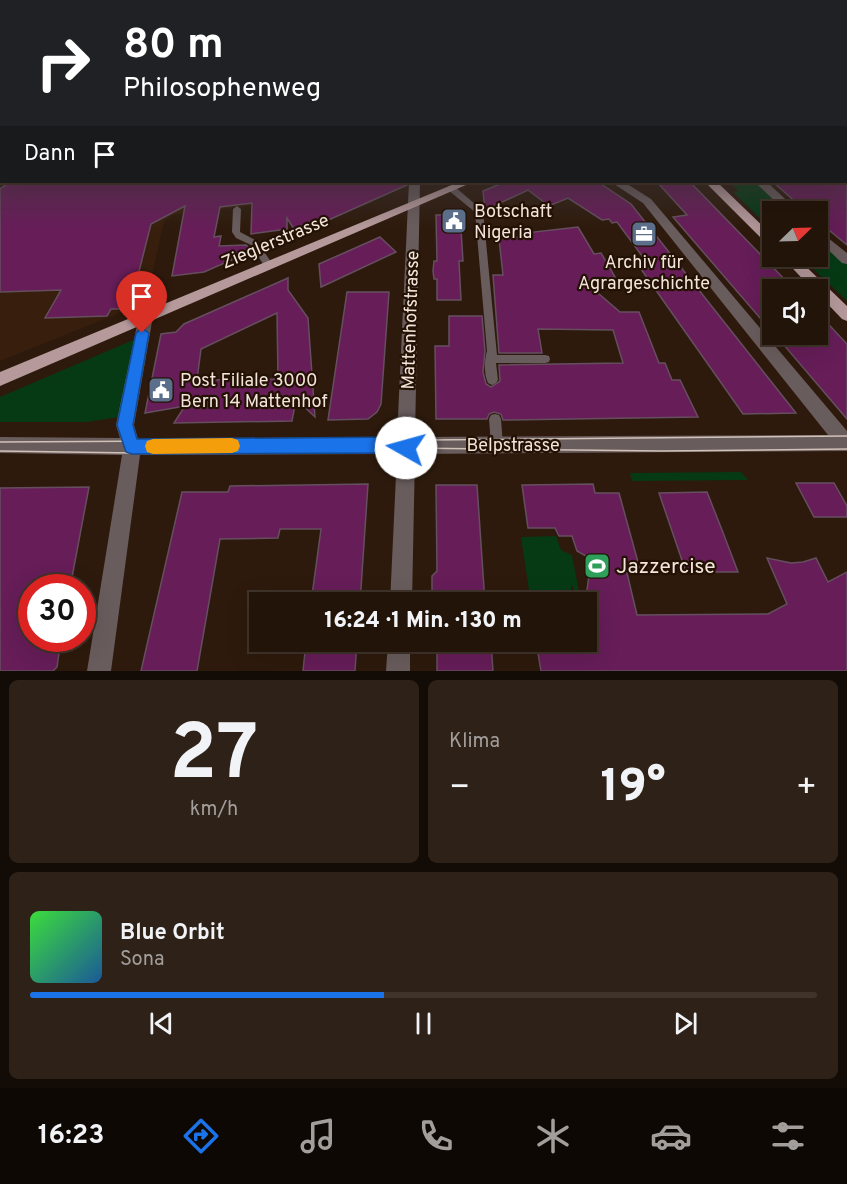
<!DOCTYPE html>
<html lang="de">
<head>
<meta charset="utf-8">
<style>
	:root { --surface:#221409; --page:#2e2117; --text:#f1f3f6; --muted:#a29e9c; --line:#3f332a; --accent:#1a73e8 }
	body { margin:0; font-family:Overpass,sans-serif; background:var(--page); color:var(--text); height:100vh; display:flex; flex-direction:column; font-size:22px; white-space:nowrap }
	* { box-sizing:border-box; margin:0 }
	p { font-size:20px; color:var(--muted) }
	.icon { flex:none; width:33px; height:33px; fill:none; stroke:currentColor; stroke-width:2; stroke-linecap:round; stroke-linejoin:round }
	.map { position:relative; height:671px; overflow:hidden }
	.side { display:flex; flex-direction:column; gap:9px; padding:9px; background:#130b05; flex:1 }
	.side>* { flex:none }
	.guide { position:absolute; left:0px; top:0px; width:848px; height:183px; box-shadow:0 6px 24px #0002,0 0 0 2px var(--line); background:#202124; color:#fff; overflow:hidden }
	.needle { width:39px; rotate:67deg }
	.buttons { position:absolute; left:762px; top:201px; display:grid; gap:12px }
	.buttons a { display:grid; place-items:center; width:66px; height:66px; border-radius:0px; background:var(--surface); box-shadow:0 6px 24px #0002,0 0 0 2px var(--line); font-size:30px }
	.speed { position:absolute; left:18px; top:574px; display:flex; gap:12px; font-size:30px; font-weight:700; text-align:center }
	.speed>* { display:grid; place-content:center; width:78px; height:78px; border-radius:50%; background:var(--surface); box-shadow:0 6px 24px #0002,0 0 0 2px var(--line); line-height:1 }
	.speed .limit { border:9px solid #d22; background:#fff; color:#111 }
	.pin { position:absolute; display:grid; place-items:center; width:51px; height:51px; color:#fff; margin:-62px -26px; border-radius:50% 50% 50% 0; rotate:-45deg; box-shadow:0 0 6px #0007 }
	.pin .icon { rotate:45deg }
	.me { position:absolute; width:66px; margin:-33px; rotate:277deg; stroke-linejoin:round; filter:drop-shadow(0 0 4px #0008) }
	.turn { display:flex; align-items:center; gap:21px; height:126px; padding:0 24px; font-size:27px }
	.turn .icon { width:78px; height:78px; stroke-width:2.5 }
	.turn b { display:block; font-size:42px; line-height:51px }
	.then { display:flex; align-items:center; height:57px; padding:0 24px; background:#0003; gap:12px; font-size:22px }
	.big { font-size:45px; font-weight:800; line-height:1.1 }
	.side .widget { flex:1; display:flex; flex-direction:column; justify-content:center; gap:9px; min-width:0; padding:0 21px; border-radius:9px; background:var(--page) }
	.side .dial { align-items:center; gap:0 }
	.dial b { font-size:78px; line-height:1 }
	.song { display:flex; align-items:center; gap:18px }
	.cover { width:72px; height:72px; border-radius:9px; background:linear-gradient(135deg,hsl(120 70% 55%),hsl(210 70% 35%)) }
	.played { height:6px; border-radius:3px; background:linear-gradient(90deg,var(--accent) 45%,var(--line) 45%) }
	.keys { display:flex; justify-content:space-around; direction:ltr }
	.heat { display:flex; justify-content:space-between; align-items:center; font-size:33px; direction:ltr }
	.side .tiles { flex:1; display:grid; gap:9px; grid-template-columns:1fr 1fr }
	.widget:last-child { grid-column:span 2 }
	.trip { position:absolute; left:249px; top:592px; width:348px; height:60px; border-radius:0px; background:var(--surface); box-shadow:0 6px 24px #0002,0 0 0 2px var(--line); font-weight:800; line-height:60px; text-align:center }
	.tabs { display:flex; height:96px; justify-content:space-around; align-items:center; background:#0e0804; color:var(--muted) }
	.tabs .icon { width:42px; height:42px }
	.tabs .on { color:var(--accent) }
	.tabs b { font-size:27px; color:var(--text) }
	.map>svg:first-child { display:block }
	.built { fill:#381f0d }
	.green { fill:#063a15 }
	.building { fill:#661d58; stroke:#654f5f; stroke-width:1.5; fill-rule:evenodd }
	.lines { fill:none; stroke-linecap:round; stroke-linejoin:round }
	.service { fill:#695c5d; fill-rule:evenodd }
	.minor { fill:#695c5d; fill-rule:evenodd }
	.primary { fill:#b5999b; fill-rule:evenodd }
	.tram { stroke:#d1c2b8; stroke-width:1.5 }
	.route { fill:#1a73e8; stroke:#114b97; stroke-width:1.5 }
	.slow { fill:#f59e0b }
	.labels { text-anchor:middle; stroke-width:4.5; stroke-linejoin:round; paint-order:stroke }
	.poi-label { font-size:18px; fill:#f3e5dc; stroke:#231104; text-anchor:start }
	.street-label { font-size:18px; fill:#f3e5dc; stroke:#231104 }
	.near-poi-label { font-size:21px; fill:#f3e5dc; stroke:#231104; text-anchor:start }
</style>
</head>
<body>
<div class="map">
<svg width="847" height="671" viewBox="0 0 847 671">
	<rect width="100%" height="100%" fill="#2d1a0c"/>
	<polygon class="built" points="42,182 403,182 403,187 173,215 164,221 146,302 0,361 0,216"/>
	<g class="green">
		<polygon points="729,182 758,182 790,211 772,212 772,230 733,192 739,191"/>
		<polygon points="818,238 847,264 847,301 801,257 818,256"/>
		<polygon points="138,338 119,417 87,422 0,422 0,397"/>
		<polygon points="741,472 748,480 632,481 630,473"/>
		<polygon points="556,536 561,550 572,555 581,603 576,603 575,592 571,583 571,594 574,603 531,603 521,537"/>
	</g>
	<g class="building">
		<polygon points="10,182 407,182 407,185 297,234 287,218 287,229 251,234 252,203 220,207 214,237 221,236 219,246 246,245 252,251 204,272 172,276 185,206 151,224 134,291 126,309 111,309 107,316 45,318 61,290 0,292 0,189"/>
		<polygon points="505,182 598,182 631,204 796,413 743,414 641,269 651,268 617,222 612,223 609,219 602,220 568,198 549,206 528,190 485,210 483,191"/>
		<polygon points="657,182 690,182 795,290 772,290 772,332 673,217 687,215"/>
		<polygon points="773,182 847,182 847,245 818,221 818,212 807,212"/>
		<polygon points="445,212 460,213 463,261 459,261 461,300 437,300 437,279 434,279 433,271 434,261 437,261 436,215 445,215"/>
		<polygon points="578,227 594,254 601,253 615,277 584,281 620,312 639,312 659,363 665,363 672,380 680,380 698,417 503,420 501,414 494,412 489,414 487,419 436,419 435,346 449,346 449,316 482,316 485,351 483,372 486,384 491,387 500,381 499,365 623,363 613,330 538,329 542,353 499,353 493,275 503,275 499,239 527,236 525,233"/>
		<polygon points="380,237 396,252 321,287 319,264"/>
		<path d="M288,278V290L308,318L315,417L296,399L292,421L174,423L185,406L145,413L161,334L176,332L184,324ZM277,313L278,379L197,380L201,349Z"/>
		<polygon points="347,292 389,292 381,404 377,412 368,419 328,420"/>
		<polygon points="818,313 847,344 847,419 777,337 818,334"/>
		<polygon points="796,483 834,483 847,506 847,517 814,517"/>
		<polygon points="368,484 360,603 311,603 321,529 280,529 278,538 220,539 197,671 141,671 182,492 228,492 230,486"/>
		<polygon points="593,484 595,493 619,493 641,573 627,573 637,615 768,614 787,604 767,558 791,563 803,562 816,558 828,582 847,572 847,671 541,671 538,653 545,642 586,642 586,597 589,575 586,556 577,551 572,536 559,536 555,528 528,528 522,485"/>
		<polygon points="436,485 477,485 485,603 437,603 436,597 432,592 432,576 437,571"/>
		<polygon points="89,487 70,588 32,588 32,639 61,639 57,667 53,671 0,671 0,488"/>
		<polygon points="707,492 722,530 738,572 686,572 659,493"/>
		<polygon points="306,642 357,642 355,671 303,671"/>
		<polygon points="437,642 491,642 493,671 437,671"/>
	</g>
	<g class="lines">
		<g class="service">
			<path d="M448,186H454L483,211L497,355H545L549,356L550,359L549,362L545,363H496L498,380L496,383L492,385L488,383C484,374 484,361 487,351L475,212L448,190Z"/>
			<polygon points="237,206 241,209 240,232 257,241 273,265 271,267 265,267 251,245 236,238 232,232 233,209"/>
			<polygon points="495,414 499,415 501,419 503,445 501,449 497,451 493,449 491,445 489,419 491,415"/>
		</g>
		<g class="minor">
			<rect x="846" y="139" width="1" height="6"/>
			<rect x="846" y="170" width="1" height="7"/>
			<polygon points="0,173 2,173 0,180"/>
			<polygon points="409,182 420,182 415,437 828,435 643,203 611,182 624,182 651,199 847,431 847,451 415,454 412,603 390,603 397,454 140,455 111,671 87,671 122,455 0,453 0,437 120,438 116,425 139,316 141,312 151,312 153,316 134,425 138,439 397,437"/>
			<polygon points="755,182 767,182 799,212 786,212"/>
			<polygon points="818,230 847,253 847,264 842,263 818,240"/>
			<polygon points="388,642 410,642 410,671 386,671"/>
		</g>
		<g class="primary">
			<polygon points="459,182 473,182 0,386 0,372"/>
			<polygon points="705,182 717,182 772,235 772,246 768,245"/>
			<polygon points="781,256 795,256 847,306 847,321 842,319 818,294 818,290 813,290"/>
		</g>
		<g class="tram">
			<polyline points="427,440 847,436"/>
			<polyline points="0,442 367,440"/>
			<polyline points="0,451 133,453 406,448 662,451 847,449"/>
		</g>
	</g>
	<linearGradient id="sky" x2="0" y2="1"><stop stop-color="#190e07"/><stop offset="0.59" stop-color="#463e40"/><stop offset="1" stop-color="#463e40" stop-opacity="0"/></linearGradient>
	<rect width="847" height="227" fill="url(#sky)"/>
	<polygon class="route" points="142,328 149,333 133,425 137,439 406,437 412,440 414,445 412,454 406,456 400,453 132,454 126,452 117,425 136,333"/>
	<polygon class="slow" points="232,438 238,440 240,446 238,451 232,453 153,454 147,452 145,446 147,441 153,439"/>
	<defs>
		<g id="civic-square" transform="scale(1.35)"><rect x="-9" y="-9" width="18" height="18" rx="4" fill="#5c6f8a" stroke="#231104"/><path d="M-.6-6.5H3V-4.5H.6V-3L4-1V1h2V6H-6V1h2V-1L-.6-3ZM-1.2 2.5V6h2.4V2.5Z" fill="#fff"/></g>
		<g id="office-square" transform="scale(1.35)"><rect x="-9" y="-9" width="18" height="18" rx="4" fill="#5c6f8a" stroke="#231104"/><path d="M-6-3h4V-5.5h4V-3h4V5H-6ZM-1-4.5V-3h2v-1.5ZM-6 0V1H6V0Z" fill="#fff"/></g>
		<g id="stadium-square" transform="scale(1.35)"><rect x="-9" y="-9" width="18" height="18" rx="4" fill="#2e9e5b" stroke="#231104"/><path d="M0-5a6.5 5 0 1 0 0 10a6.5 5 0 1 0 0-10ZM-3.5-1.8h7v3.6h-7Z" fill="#fff"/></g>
	</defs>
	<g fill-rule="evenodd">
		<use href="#civic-square" x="454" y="221"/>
		<use href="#office-square" x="644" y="234"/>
		<use href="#civic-square" x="161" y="390"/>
		<use href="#stadium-square" x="597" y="566"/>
	</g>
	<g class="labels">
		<g class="poi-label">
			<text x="474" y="217">Botschaft<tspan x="474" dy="21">Nigeria</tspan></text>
			<text x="644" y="268" text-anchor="middle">Archiv für<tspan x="644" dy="21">Agrargeschichte</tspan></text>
			<text x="180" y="386">Post Filiale 3000<tspan x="180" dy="21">Bern 14 Mattenhof</tspan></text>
		</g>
		<g class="street-label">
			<text transform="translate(275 241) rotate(-23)" y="6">Zieglerstrasse</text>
			<text transform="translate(410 320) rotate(-88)" y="6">Mattenhofstrasse</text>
			<text x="513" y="451">Belpstrasse</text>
		</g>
		<g class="near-poi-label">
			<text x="616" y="573">Jazzercise</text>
		</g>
	</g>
</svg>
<div class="buttons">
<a><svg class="needle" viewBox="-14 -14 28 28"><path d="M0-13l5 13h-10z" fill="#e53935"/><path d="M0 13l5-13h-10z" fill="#a29e9c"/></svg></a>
<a><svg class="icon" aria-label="sound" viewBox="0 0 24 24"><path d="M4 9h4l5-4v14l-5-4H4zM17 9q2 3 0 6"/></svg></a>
</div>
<div class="speed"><div class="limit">30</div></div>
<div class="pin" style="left:142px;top:333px;background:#d93025"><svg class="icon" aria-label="arrive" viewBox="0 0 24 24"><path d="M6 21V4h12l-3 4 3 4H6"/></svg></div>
<svg class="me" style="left:406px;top:448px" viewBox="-20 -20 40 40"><circle r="19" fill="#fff"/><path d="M0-13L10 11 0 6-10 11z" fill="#1a73e8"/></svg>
<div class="trip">16:24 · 1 Min. · 130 m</div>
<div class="guide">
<div class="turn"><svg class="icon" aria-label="right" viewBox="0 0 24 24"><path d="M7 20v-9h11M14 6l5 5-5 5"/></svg><div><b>80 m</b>Philosophenweg</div></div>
<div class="then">Dann<svg class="icon" aria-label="arrive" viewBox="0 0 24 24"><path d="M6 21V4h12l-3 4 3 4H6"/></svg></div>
</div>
</div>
<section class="side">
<div class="tiles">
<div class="widget dial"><b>27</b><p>km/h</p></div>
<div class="widget"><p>Klima</p>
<div class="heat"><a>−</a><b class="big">19°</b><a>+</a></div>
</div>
<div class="widget">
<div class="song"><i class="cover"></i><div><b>Blue Orbit</b><p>Sona</p></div></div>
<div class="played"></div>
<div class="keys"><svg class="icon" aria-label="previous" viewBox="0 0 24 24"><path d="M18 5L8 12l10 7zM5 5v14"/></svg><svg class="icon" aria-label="pause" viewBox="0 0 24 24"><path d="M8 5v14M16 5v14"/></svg><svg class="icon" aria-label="next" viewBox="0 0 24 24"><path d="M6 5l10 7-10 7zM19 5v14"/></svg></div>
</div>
</div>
</section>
<nav class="tabs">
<b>16:23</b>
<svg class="icon on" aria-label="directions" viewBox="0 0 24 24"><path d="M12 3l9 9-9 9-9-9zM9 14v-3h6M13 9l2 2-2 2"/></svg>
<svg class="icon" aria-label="music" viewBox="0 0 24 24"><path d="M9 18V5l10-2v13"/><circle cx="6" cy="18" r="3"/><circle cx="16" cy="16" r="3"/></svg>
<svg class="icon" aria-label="phone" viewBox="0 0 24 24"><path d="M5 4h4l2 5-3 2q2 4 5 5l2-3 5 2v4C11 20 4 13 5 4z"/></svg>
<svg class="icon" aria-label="climate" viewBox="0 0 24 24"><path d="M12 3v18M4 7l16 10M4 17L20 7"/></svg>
<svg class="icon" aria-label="car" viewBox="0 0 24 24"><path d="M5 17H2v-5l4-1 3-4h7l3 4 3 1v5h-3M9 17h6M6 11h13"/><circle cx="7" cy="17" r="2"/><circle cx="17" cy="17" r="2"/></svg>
<svg class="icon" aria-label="filters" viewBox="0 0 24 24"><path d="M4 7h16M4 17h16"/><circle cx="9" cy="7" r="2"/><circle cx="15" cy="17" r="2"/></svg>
</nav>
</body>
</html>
